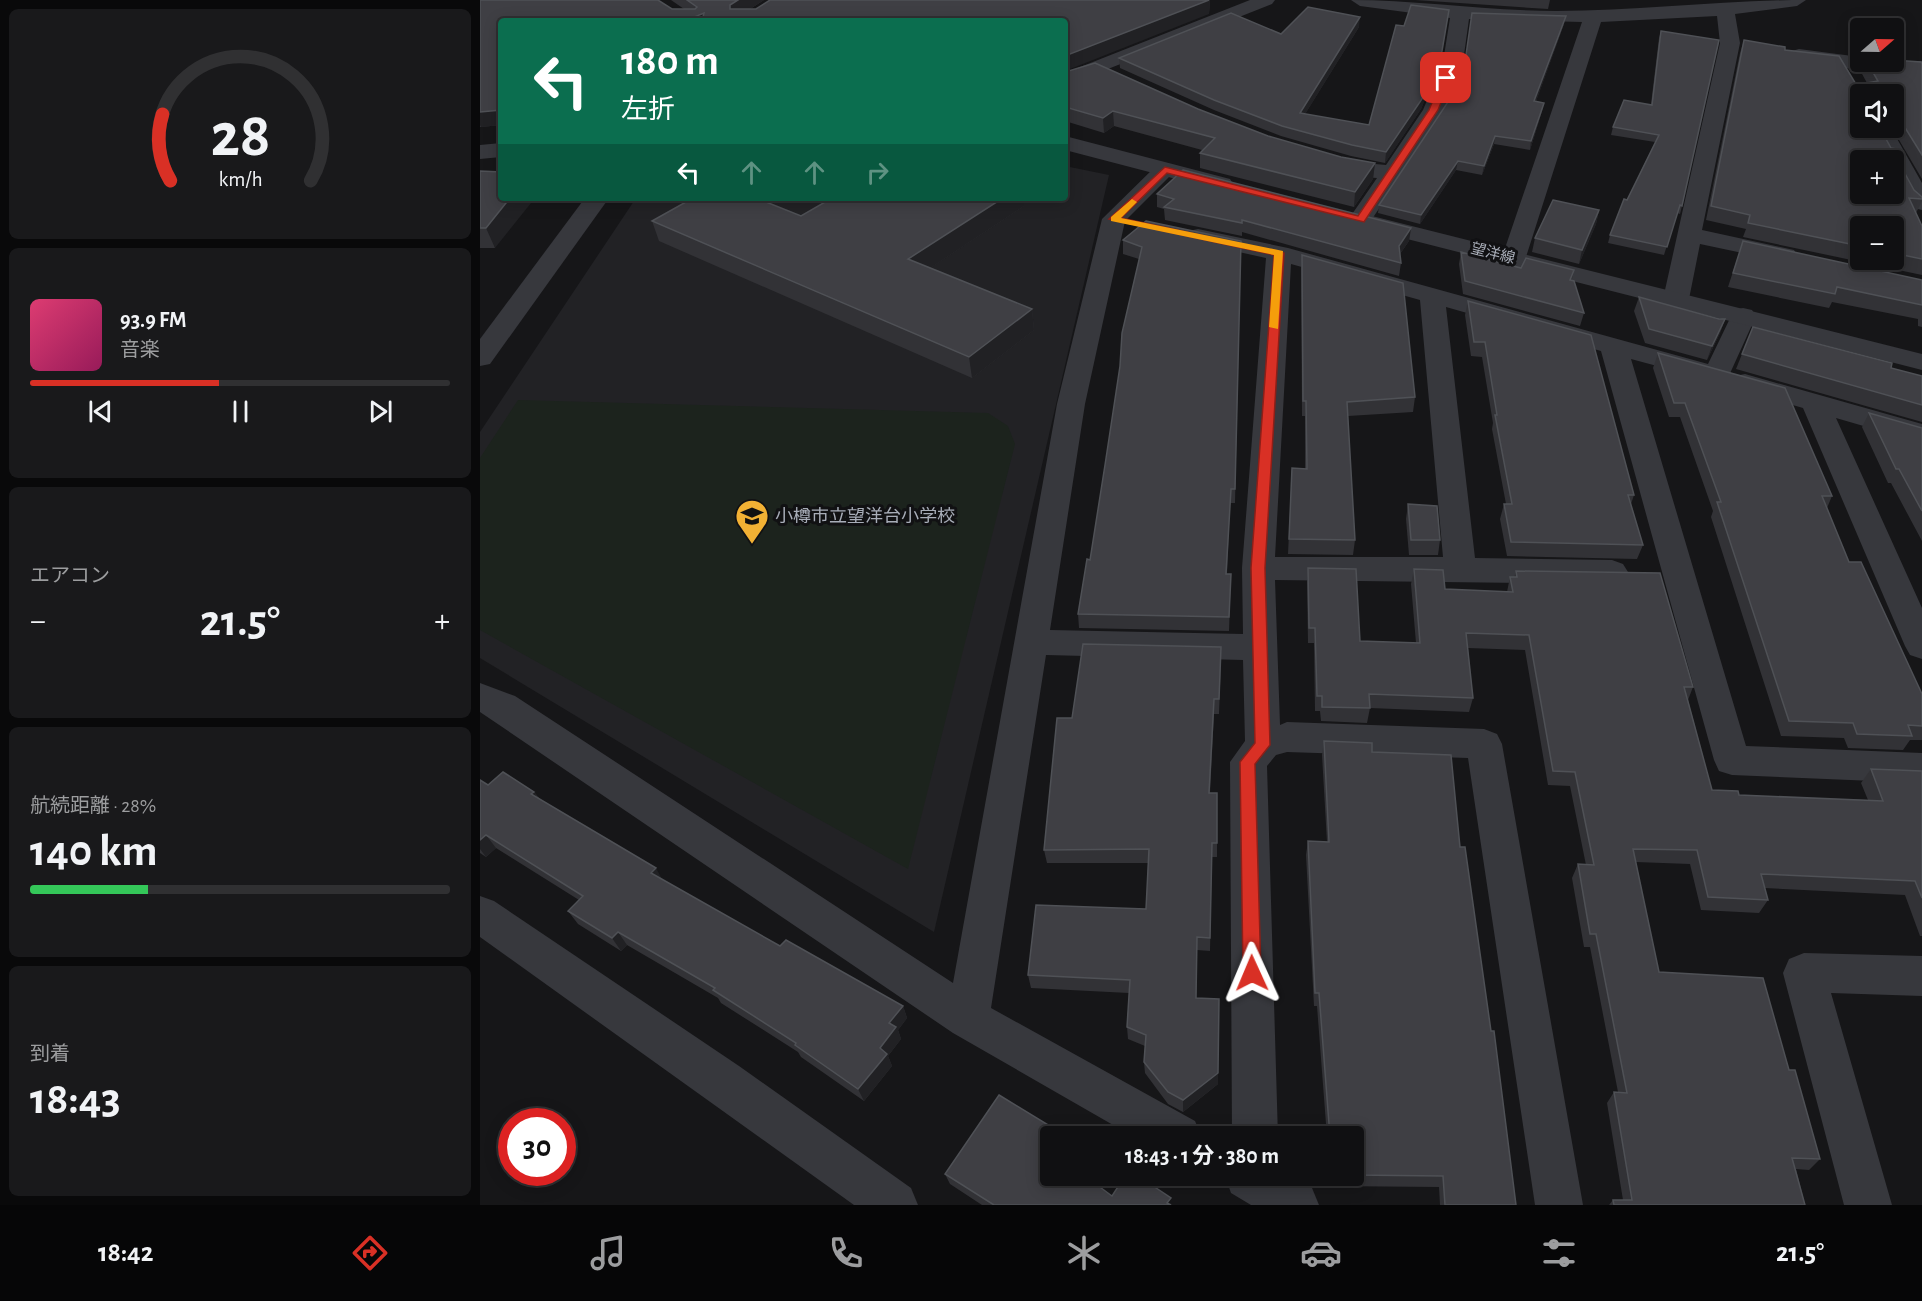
<!DOCTYPE html>
<html lang="ja">
<head>
<meta charset="utf-8">
<style>
	:root { --surface:#101012; --page:#19191b; --text:#f1f3f6; --muted:#9c9d9f; --line:#303032; --accent:#d93025 }
	body { margin:0; font-family:"Alegreya Sans","Noto Sans JP",sans-serif; background:var(--page); color:var(--text); height:100vh; display:flex; flex-direction:column; font-size:22px; white-space:nowrap }
	* { box-sizing:border-box; margin:0 }
	p { font-size:20px; color:var(--muted) }
	.icon { flex:none; width:33px; height:33px; fill:none; stroke:currentColor; stroke-width:2; stroke-linecap:round; stroke-linejoin:round }
	.map { position:relative; flex:1; overflow:hidden }
	.side { display:flex; flex-direction:column; gap:9px; padding:9px; background:#09090a; width:480px }
	.side>* { flex:none }
	.top-card { position:absolute; left:18px; top:18px; width:570px; height:183px; border-radius:6px; box-shadow:0 3px 15px #0003,0 0 0 2px var(--line); background:#0b6e4f; color:#fff; overflow:hidden }
	.needle { width:39px; rotate:70deg }
	.fabs { position:absolute; left:1370px; top:18px; display:grid; gap:12px }
	.fabs a { display:grid; place-items:center; width:54px; height:54px; border-radius:6px; background:var(--surface); box-shadow:0 3px 15px #0003,0 0 0 2px var(--line); font-size:30px }
	.speed { position:absolute; left:18px; top:1108px; display:flex; gap:12px; font-size:30px; font-weight:700; text-align:center }
	.speed>* { display:grid; place-content:center; width:78px; height:78px; border-radius:50%; background:var(--surface); box-shadow:0 3px 15px #0003,0 0 0 2px var(--line); line-height:1 }
	.speed .limit { border:9px solid #d22; background:#fff; color:#111 }
	.pin { position:absolute; display:grid; place-items:center; width:51px; height:51px; color:#fff; margin:-26px; border-radius:12px; box-shadow:0 3px 9px #0006 }
	.me { position:absolute; width:66px; margin:-33px; rotate:359deg; stroke-linejoin:round; filter:drop-shadow(0 0 4px #0008) }
	.turn { display:flex; align-items:center; gap:21px; height:126px; padding:0 24px; font-size:27px }
	.turn .icon { width:78px; height:78px; stroke-width:2.5 }
	.turn b { display:block; font-size:42px; line-height:51px }
	.lanes { display:flex; align-items:center; height:57px; padding:0 24px; background:#0003; justify-content:center; gap:30px; direction:ltr }
	.lanes .off { opacity:.35 }
	.big { font-size:45px; font-weight:700; line-height:1.1 }
	.side .widget { flex:1; display:flex; flex-direction:column; justify-content:center; gap:9px; min-width:0; padding:0 21px; border-radius:9px; background:var(--page) }
	.side .dial { align-items:center; gap:0 }
	.dial svg { height:156px; overflow:visible; fill:none; stroke:var(--line); stroke-width:7; stroke-linecap:round; text-anchor:middle }
	.dial text { fill:var(--text); stroke:none }
	.song { display:flex; align-items:center; gap:18px }
	.cover { width:72px; height:72px; border-radius:9px; background:linear-gradient(135deg,hsl(340 70% 55%),hsl(330 70% 35%)) }
	.played { height:6px; border-radius:3px; background:linear-gradient(90deg,var(--accent) 45%,var(--line) 45%) }
	.keys { display:flex; justify-content:space-around; direction:ltr }
	.heat { display:flex; justify-content:space-between; align-items:center; font-size:33px; direction:ltr }
	.charge { height:9px; border-radius:4px; background:linear-gradient(90deg,#34c759 28%,var(--line) 0) }
	.trip { position:absolute; left:560px; top:1126px; width:324px; height:60px; border-radius:6px; background:var(--surface); box-shadow:0 3px 15px #0003,0 0 0 2px var(--line); font-weight:700; line-height:60px; text-align:center }
	.dock { display:flex; height:96px; justify-content:space-around; align-items:center; background:#060607; color:var(--muted) }
	.dock .icon { width:42px; height:42px }
	.dock .selected { color:var(--accent) }
	.dock b { font-size:27px; color:var(--text) }
	main { display:flex; flex:1; min-height:0 }
	.map>svg:first-child { display:block }
	.built { fill:#222225 }
	.green { fill:#1c231d }
	.lines { fill:none; stroke-linecap:round; stroke-linejoin:round }
	.minor { fill:#37383d; fill-rule:evenodd }
	.tertiary { fill:#37383d; fill-rule:evenodd }
	.wall { fill:#323236; fill-rule:evenodd }
	.shaded-wall { fill:#212124 }
	.building { fill:#3f3f44; stroke:#4f5156; stroke-width:1.5; fill-rule:evenodd }
	.route { fill:#d93025; stroke:#8d1f18; stroke-width:1.5 }
	.slow { fill:#f59e0b }
	.labels { text-anchor:middle; stroke-width:6; stroke-linejoin:round; paint-order:stroke }
	.far-street-label { font-size:15px; fill:#a8adb8; stroke:#111113 }
	.poi-label { font-size:18px; fill:#a8adb8; stroke:#111113; text-anchor:start }
</style>
</head>
<body>
<main>
<section class="side">
<div class="widget dial"><svg viewBox="0 0 100 80">
<path d="M14 69A42 42 0 1 1 86 69"/>
<path d="M14 69A42 42 0 0 1 10 35" stroke="#d93025"/>
<text x="50" y="56" font-size="32" font-weight="700">28</text>
<text x="50" y="72" font-size="11">km/h</text>
</svg></div>
<div class="widget">
<div class="song"><i class="cover"></i><div><b>93.9 FM</b><p>音楽</p></div></div>
<div class="played"></div>
<div class="keys"><svg class="icon" aria-label="previous" viewBox="0 0 24 24"><path d="M18 5L8 12l10 7zM5 5v14"/></svg><svg class="icon" aria-label="pause" viewBox="0 0 24 24"><path d="M8 5v14M16 5v14"/></svg><svg class="icon" aria-label="next" viewBox="0 0 24 24"><path d="M6 5l10 7-10 7zM19 5v14"/></svg></div>
</div>
<div class="widget"><p>エアコン</p>
<div class="heat"><a>−</a><b class="big">21.5°</b><a>+</a></div>
</div>
<div class="widget"><p>航続距離 · 28%</p><b class="big">140 km</b><div class="charge"></div></div>
<div class="widget"><p>到着</p><b class="big">18:43</b></div>
</section>
<div class="map">
<svg width="1442" height="1205" viewBox="0 0 1442 1205">
	<rect width="100%" height="100%" fill="#161618"/>
	<polygon class="built" points="585,166 629,175 454,932 0,658 0,432 156,198 585,198"/>
	<polygon class="green" points="38,400 508,413 528,426 535,444 428,869 0,630 0,458"/>
	<g class="lines">
		<g class="minor">
			<polygon points="770,0 795,0 792,4 585,86 585,73"/>
			<path d="M871,0C939,0 1007,11 1076,11C1159,11 1243,0 1326,0L1317,6L1255,14L1260,43L1222,230L1314,250L1317,255L1314,260L1305,262L1220,244L1209,299L1205,304L1196,307L1187,304L1183,299L1240,43L1237,16L1121,22L1046,257L1043,262L1034,264L1025,262L1022,257L1102,22L989,19L983,62L965,110L888,225H872L868,220L897,178C880,176 850,176 840,161L843,156L851,154L873,162L906,165L943,110L963,62L970,18L880,6Z"/>
			<polygon points="1319,49 1380,57 1380,62 1442,61 1442,73 1363,68 1312,59 1309,55 1312,51"/>
			<polygon points="1389,128 1411,128 1442,183 1442,210 1434,208 1430,203 1413,171 1413,160 1407,160"/>
			<path d="M685,163L693,165L696,170L645,221L605,404L570,630L763,634L762,568L786,258L709,241L706,236L709,231L718,229L808,248L1228,364L1254,310L1263,308L1272,310L1276,316L1247,380L1237,382L1227,380L1224,376L1218,377L1151,359L1266,746L1442,753V783L1252,775L1239,771L1234,760L1121,351L966,307L995,558L1132,560L1143,564L1148,572L1143,580L1132,584L795,580L800,725L807,722L1004,729L1017,734L1022,744L1103,1205H1055L988,758L807,752L796,755L787,766L798,1137H752L750,762L765,741L763,660L566,655L511,1008L715,1121L722,1137H654L473,1033L0,712V683L35,696L473,983L577,404L622,219L677,165ZM811,264L940,300L963,557H795Z"/>
			<polygon points="1265,374 1442,424 1442,443 1356,418 1442,608 1442,659 1430,655 1425,646 1323,408 1255,388 1251,382 1255,376"/>
			<polygon points="0,896 14,901 259,1066 431,1188 438,1205 374,1205 0,937"/>
			<polygon points="1324,953 1442,956 1442,996 1351,993 1412,1205 1364,1205 1303,973 1309,959"/>
			<polygon points="745,1176 812,1176 832,1188 839,1205 771,1205 751,1193"/>
		</g>
		<g class="tertiary">
			<polygon points="585,136 750,179 753,184 750,189 742,191 585,150"/>
			<polygon points="21,143 21,157 0,159 0,145"/>
			<polygon points="105,198 129,198 10,364 0,366 0,339"/>
			<polygon points="888,215 1442,354 1442,370 880,227 876,222 880,217"/>
		</g>
	</g>
	<g class="wall">
		<polygon points="0,0 204,9 191,0 284,0 270,9 276,9 290,0 730,0 729,14 585,21 21,21 21,125 1,127 0,127"/>
		<polygon points="935,0 1070,0 1068,9"/>
		<polygon points="1084,24 1056,101 1064,103 1062,111 1050,150 1014,144 1002,175 976,170 940,224 898,213 899,205"/>
		<polygon points="879,27 825,114 889,125 961,61 941,109 905,163 871,156 801,136 734,110 640,68 639,58 801,34"/>
		<polygon points="1181,31 1202,206 1200,214 1197,213 1184,255 1128,243 1130,235 1175,142 1131,135 1133,127 1171,104 1179,38"/>
		<path d="M1264,40L1305,50L1384,89L1387,83L1381,72L1385,62H1413L1442,64V179L1412,128H1413V94H1380L1434,190L1442,197V201L1436,213L1442,226V275L1263,237L1266,229L1226,220L1260,53ZM1380,226H1413V260H1380Z"/>
		<polygon points="585,72 718,109 788,136 861,157 895,163 893,179 874,207 720,168 720,153 722,150 634,126 624,133 585,121"/>
		<polygon points="0,171 15,248 0,248"/>
		<polygon points="677,194 931,228 929,241 920,254 921,263 919,276 762,232 762,236 685,220 684,209 677,207"/>
		<polygon points="352,198 544,198 544,206 450,268 552,309 554,330 492,378 179,241 172,221 321,216"/>
		<polygon points="1119,210 1116,224 1099,264 1052,252 1055,238"/>
		<polygon points="643,240 761,241 755,503 750,503 747,574 751,574 749,631 599,628 598,614 610,560 659,259 643,254"/>
		<polygon points="1263,241 1442,280 1442,327 1438,326 1438,319 1352,302 1349,308 1248,287"/>
		<polygon points="981,252 1041,268 1094,270 1092,280 1104,313 1100,326 983,294 979,264"/>
		<polygon points="822,255 935,397 933,412 868,416 875,540 873,555 808,554 812,468 825,469 825,416 822,416 821,269"/>
		<polygon points="1159,297 1239,319 1245,319 1240,333 1227,360 1165,343 1154,311"/>
		<polygon points="988,301 1154,495 1151,504 1163,545 1157,559 1027,556 1020,519 1024,504 1026,504 1012,429 1013,423 1002,357 991,356 985,315"/>
		<polygon points="1178,353 1352,496 1347,508 1369,562 1442,694 1442,740 1430,740 1423,750 1368,748 1364,738 1301,736 1231,517 1233,511 1200,417 1189,417 1173,368"/>
		<polygon points="1262,354 1411,368 1442,376 1442,422 1256,369"/>
		<polygon points="1389,413 1442,428 1442,541 1411,483 1408,483 1382,427"/>
		<polygon points="928,504 960,540 958,555 929,555 926,519"/>
		<polygon points="828,568 880,641 936,643 931,584 934,569 965,589 1027,592 1030,577 1034,577 1036,571 1213,687 1208,700 1232,790 1259,795 1388,800 1381,783 1391,769 1442,771 1442,936 1440,936 1425,895 1285,888 1288,900 1279,913 1221,910 1210,864 1156,862 1179,972 1309,1070 1340,1159 1329,1170 1316,1169 1325,1205 1129,1205 1133,1200 1143,1200 1127,1103 1134,1092 1138,1092 1110,947 1104,947 1092,878 1098,864 1106,865 1090,786 1068,785 1045,650 988,648 993,698 989,712 890,708 887,723 841,721 840,711 835,711 834,643 828,643 827,583"/>
		<polygon points="741,662 739,714 734,714 730,793 737,843 737,857 732,857 730,951 717,950 716,998 738,1084 703,1112 688,1104 665,1073 664,1062 665,1046 648,1039 647,1027 649,993 551,988 548,975 666,909 668,863 567,863 564,850 592,718"/>
		<polygon points="844,741 892,752 980,847 1036,1205 960,1205 959,1187 850,1186 850,1176 873,1176 873,1137 847,1137 837,1006 834,1006 826,855 828,841 847,842 842,755"/>
		<polygon points="0,780 8,785 54,792 60,799 182,879 300,946 423,1006 427,1018 418,1030 421,1039 408,1056 412,1066 384,1101 321,1057 318,1052 241,1003 238,998 147,945 141,951 98,924 88,911 99,900 16,848 6,857 0,853"/>
		<polygon points="465,1174 570,1176 632,1196 691,1205 502,1205 470,1184"/>
	</g>
	<g class="shaded-wall">
		<polygon points="258,0 284,0 254,19 250,9 250,5"/>
		<polygon points="721,0 730,0 729,14 585,71 585,56"/>
		<polygon points="969,10 961,61 941,109 905,163 906,152"/>
		<polygon points="224,13 227,21 205,21"/>
		<polygon points="1086,16 1084,24 1053,110 1054,101"/>
		<polygon points="880,17 879,27 819,124 820,113"/>
		<polygon points="1064,103 1062,111 1050,150 1051,141"/>
		<polygon points="21,110 21,125 1,127 0,125 0,112"/>
		<polygon points="633,111 634,126 624,133 623,118"/>
		<polygon points="1015,136 1014,144 1002,175 1004,166"/>
		<polygon points="978,161 976,170 940,224 941,215"/>
		<polygon points="895,163 893,179 874,207 875,192"/>
		<polygon points="30,198 55,198 15,248 6,228"/>
		<polygon points="523,198 544,198 544,206 432,280 428,259"/>
		<polygon points="1119,210 1116,224 1099,264 1102,250"/>
		<polygon points="931,228 929,241 917,258 919,246"/>
		<polygon points="552,309 554,330 492,378 489,357"/>
		<polygon points="1245,319 1240,333 1227,360 1232,346"/>
		<polygon points="54,792 64,805 51,794"/>
		<polygon points="6,835 16,848 6,857 0,849 0,840"/>
		<polygon points="176,868 183,881 171,873"/>
		<polygon points="138,932 147,945 141,951 132,938"/>
		<polygon points="423,1006 427,1018 418,1030 421,1039 408,1056 412,1066 384,1101 378,1089 400,1048 409,1023"/>
		<polygon points="738,1073 738,1084 703,1112 703,1100"/>
	</g>
	<g class="building">
		<polygon points="0,0 178,0 192,9 215,9 217,7 207,0 258,0 250,5 250,9 276,9 290,0 729,0 585,56 585,21 222,21 224,13 205,21 21,21 21,110 0,112"/>
		<polygon points="931,5 969,10 962,51 942,99 906,152 872,145 802,126 734,100 639,58 751,13 801,34 828,7 880,17 820,113 889,125 916,25 924,26"/>
		<polygon points="992,13 1086,16 1054,101 1064,103 1051,141 1015,136 1004,166 978,161 941,215 899,205 968,102 986,55"/>
		<polygon points="1181,31 1239,40 1202,206 1200,205 1187,247 1130,235 1144,199 1147,200 1179,135 1133,127 1144,100 1172,105"/>
		<path d="M1264,40L1305,47V50L1359,56L1377,86L1384,89L1387,83L1398,81L1387,62H1413V60L1441,62L1442,64V155L1416,113H1413V94H1380V128H1400L1411,148L1416,149L1417,159L1434,190L1442,197V199L1429,198L1442,226V259L1413,253V226H1380V246L1268,223L1270,215L1231,206ZM1380,160H1413V194H1380Z"/>
		<polygon points="615,63 718,109 788,136 861,157 895,163 875,192 720,153 735,138 633,111 623,118 585,107 585,72"/>
		<polygon points="703,170 931,228 919,246 921,263 762,220 762,223 684,207 694,199 677,194"/>
		<polygon points="0,171 21,172 21,198 30,198 6,228 0,228"/>
		<polygon points="213,198 276,198 321,216 352,198 523,198 428,259 552,309 489,357 172,221"/>
		<polygon points="1073,200 1119,210 1102,250 1055,238"/>
		<polygon points="666,221 761,241 755,489 751,489 746,574 751,574 749,617 598,614 607,559 610,560 625,465 640,366 642,333 662,247 643,240"/>
		<polygon points="1263,241 1442,280 1442,305 1357,287 1355,294 1253,273"/>
		<polygon points="981,252 1041,268 1046,258 1094,270 1090,280 1094,281 1104,313 985,281"/>
		<polygon points="822,255 923,283 935,397 867,402 875,540 809,539 812,468 827,469 826,401 823,401"/>
		<polygon points="1159,297 1239,319 1245,319 1232,346 1169,329"/>
		<polygon points="988,301 1111,335 1154,495 1148,495 1163,545 1031,542 1024,504 1032,504 1015,415 1017,415 1005,342 994,342"/>
		<polygon points="1273,327 1412,363 1411,368 1442,376 1442,405 1262,354"/>
		<polygon points="1178,353 1305,388 1352,496 1342,496 1369,562 1381,562 1442,694 1442,726 1428,725 1432,736 1377,734 1373,723 1309,721 1237,502 1241,502 1205,403 1194,403"/>
		<polygon points="1389,413 1442,428 1442,511 1419,469 1416,469"/>
		<polygon points="928,504 957,506 960,540 931,540"/>
		<polygon points="828,568 876,569 880,641 940,643 934,569 963,570 965,589 1033,592 1030,577 1037,577 1036,571 1180,573 1213,687 1204,687 1232,790 1258,791 1259,795 1403,801 1391,769 1442,771 1442,898 1435,881 1281,874 1288,900 1228,897 1217,850 1153,849 1179,972 1283,978 1309,1070 1315,1070 1340,1159 1312,1158 1325,1205 1134,1205 1133,1200 1152,1200 1134,1092 1147,1093 1116,934 1110,934 1098,864 1114,865 1095,772 1073,771 1049,635 986,633 993,698 889,694 890,708 842,707 842,696 837,696 835,628 829,628"/>
		<polygon points="603,644 741,647 739,699 734,699 729,793 737,793 737,843 732,843 730,938 717,937 716,998 739,999 738,1073 703,1100 688,1092 664,1062 666,1035 647,1027 650,980 548,975 556,905 666,909 669,849 564,850 577,718 592,718"/>
		<polygon points="844,741 892,743 892,752 971,755 980,847 985,847 1011,1031 1014,1031 1036,1205 965,1205 963,1176 873,1175 873,1137 850,1137 839,993 835,993 828,841 849,842"/>
		<polygon points="23,772 54,792 51,794 176,868 171,873 300,946 306,940 423,1006 409,1023 416,1027 400,1048 407,1054 378,1089 315,1045 316,1043 233,990 235,988 138,932 132,938 88,911 103,896 6,835 0,840 0,780 8,785"/>
		<polygon points="519,1095 588,1137 570,1137 570,1176 605,1176 632,1196 645,1176 658,1176 691,1198 687,1203 691,1205 514,1205 465,1174"/>
	</g>
	<polygon class="route" points="966,75 971,78 958,110 884,222 687,173 641,218 804,253 785,568 790,745 775,764 781,973 778,978 772,981 766,978 763,973 760,762 775,743 771,568 794,255 629,219 685,167 878,216 949,110 962,78"/>
	<polygon class="slow" points="652,199 657,202 641,218 803,251 798,329 789,327 794,255 631,221 631,217"/>
	<defs>
		<g id="school-pin" transform="scale(1.725)"><path d="M0 17L-7.5 6A9.5 9.5 0 1 1 7.5 6Z" fill="#f2b134" stroke="#111113"/><path d="M0-5L7-2L0 1L-7-2ZM-4 1L0 2.5L4 1V4Q0 6-4 4Z" fill="#111"/></g>
	</defs>
	<g fill-rule="evenodd">
		<use href="#school-pin" x="272" y="516"/>
	</g>
	<g class="labels">
		<g class="far-street-label">
			<text transform="translate(1013 253) rotate(14)" y="5">望洋線</text>
		</g>
		<g class="poi-label">
			<text x="295" y="522">小樽市立望洋台小学校</text>
		</g>
	</g>
</svg>
<div class="fabs">
<a><svg class="needle" viewBox="-14 -14 28 28"><path d="M0-13l5 13h-10z" fill="#e53935"/><path d="M0 13l5-13h-10z" fill="#9c9d9f"/></svg></a>
<a><svg class="icon" aria-label="sound" viewBox="0 0 24 24"><path d="M4 9h4l5-4v14l-5-4H4zM17 9q2 3 0 6"/></svg></a>
<a>+</a>
<a>−</a>
</div>
<div class="speed"><div class="limit">30</div></div>
<div class="pin" style="left:966px;top:78px;background:#d93025"><svg class="icon" aria-label="arrive" viewBox="0 0 24 24"><path d="M6 21V4h12l-3 4 3 4H6"/></svg></div>
<svg class="me" style="left:772px;top:973px" viewBox="-20 -20 40 40"><path d="M0-17L14 15 0 8-14 15z" fill="#d93025" stroke="#fff" stroke-width="4"/></svg>
<div class="trip">18:43 · 1 分 · 380 m</div>
<div class="top-card">
<div class="turn"><svg class="icon" aria-label="left" viewBox="0 0 24 24"><path d="M17 20v-9H6M10 6l-5 5 5 5"/></svg><div><b>180 m</b>左折</div></div>
<div class="lanes"><svg class="icon" aria-label="left" viewBox="0 0 24 24"><path d="M17 20v-9H6M10 6l-5 5 5 5"/></svg><svg class="icon off" aria-label="ahead" viewBox="0 0 24 24"><path d="M12 20V5M6 11l6-6 6 6"/></svg><svg class="icon off" aria-label="ahead" viewBox="0 0 24 24"><path d="M12 20V5M6 11l6-6 6 6"/></svg><svg class="icon off" aria-label="right" viewBox="0 0 24 24"><path d="M7 20v-9h11M14 6l5 5-5 5"/></svg></div>
</div>
</div>
</main>
<nav class="dock">
<b>18:42</b>
<svg class="icon selected" aria-label="directions" viewBox="0 0 24 24"><path d="M12 3l9 9-9 9-9-9zM9 14v-3h6M13 9l2 2-2 2"/></svg>
<svg class="icon" aria-label="music" viewBox="0 0 24 24"><path d="M9 18V5l10-2v13"/><circle cx="6" cy="18" r="3"/><circle cx="16" cy="16" r="3"/></svg>
<svg class="icon" aria-label="phone" viewBox="0 0 24 24"><path d="M5 4h4l2 5-3 2q2 4 5 5l2-3 5 2v4C11 20 4 13 5 4z"/></svg>
<svg class="icon" aria-label="climate" viewBox="0 0 24 24"><path d="M12 3v18M4 7l16 10M4 17L20 7"/></svg>
<svg class="icon" aria-label="car" viewBox="0 0 24 24"><path d="M5 17H2v-5l4-1 3-4h7l3 4 3 1v5h-3M9 17h6M6 11h13"/><circle cx="7" cy="17" r="2"/><circle cx="17" cy="17" r="2"/></svg>
<svg class="icon" aria-label="filters" viewBox="0 0 24 24"><path d="M4 7h16M4 17h16"/><circle cx="9" cy="7" r="2"/><circle cx="15" cy="17" r="2"/></svg>
<b>21.5°</b>
</nav>
</body>
</html>
